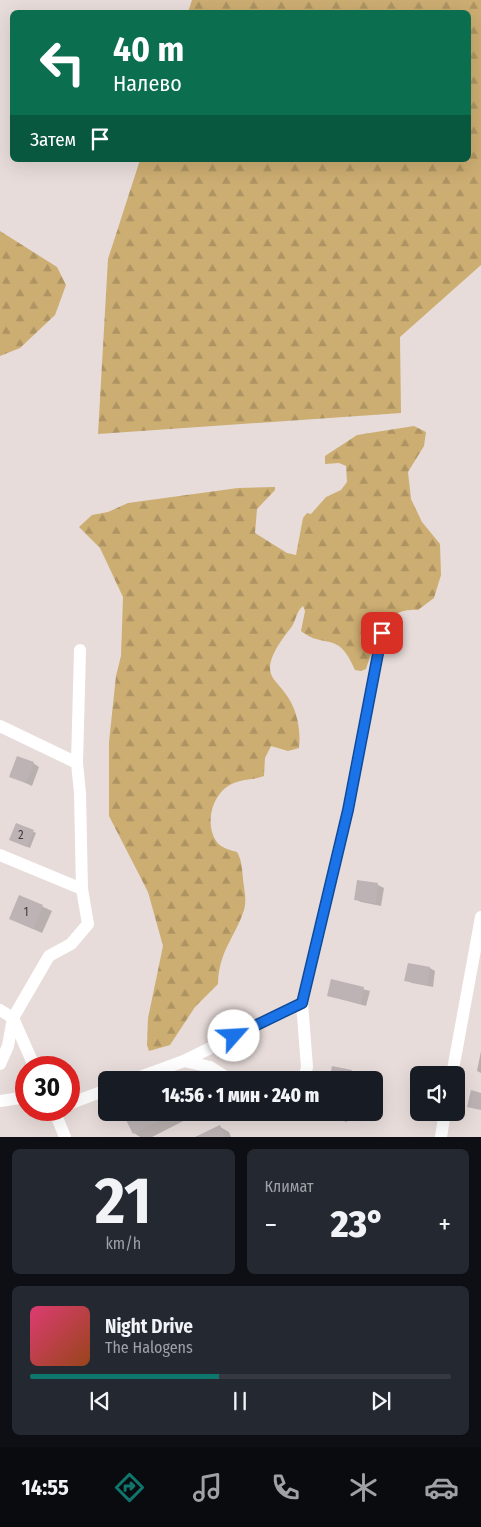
<!DOCTYPE html>
<html lang="ru">
<head>
<meta charset="utf-8">
<style>
	:root { --surface:#171b24; --page:#242831; --text:#f1f3f6; --muted:#9ea1a6; --line:#363941; --accent:#0f766e }
	body { margin:0; font-family:"Fira Sans Condensed",sans-serif; background:var(--page); color:var(--text); height:100vh; display:flex; flex-direction:column; font-size:19px; white-space:nowrap }
	* { box-sizing:border-box; margin:0 }
	p { font-size:16px; color:var(--muted) }
	.icon { flex:none; width:28px; height:28px; fill:none; stroke:currentColor; stroke-width:2; stroke-linecap:round; stroke-linejoin:round }
	.map { position:relative; height:1137px; overflow:hidden }
	.details { display:flex; flex-direction:column; gap:12px; padding:12px; background:#0d0f14; flex:1 }
	.details>* { flex:none }
	.banner { position:absolute; left:10px; top:10px; width:461px; height:152px; border-radius:8px; box-shadow:0 5px 20px #0002; background:#0b6e4f; color:#fff; overflow:hidden }
	.tools { position:absolute; left:410px; top:1066px; display:grid; gap:10px }
	.tools a { display:grid; place-items:center; width:55px; height:55px; border-radius:8px; background:var(--surface); box-shadow:0 5px 20px #0002; font-size:25px }
	.speed { position:absolute; left:15px; top:1056px; display:flex; gap:10px; font-size:25px; font-weight:700; text-align:center }
	.speed>* { display:grid; place-content:center; width:65px; height:65px; border-radius:50%; background:var(--surface); box-shadow:0 5px 20px #0002; line-height:1 }
	.speed .limit { border:8px solid #d22; background:#fff; color:#111 }
	.pin { position:absolute; display:grid; place-items:center; width:42px; height:42px; color:#fff; margin:-21px; border-radius:10px; box-shadow:0 2px 8px #0006 }
	.me { position:absolute; width:55px; margin:-28px; rotate:64deg; stroke-linejoin:round; filter:drop-shadow(0 0 4px #0008) }
	.turn { display:flex; align-items:center; gap:18px; height:105px; padding:0 20px; font-size:22px }
	.turn .icon { width:65px; height:65px; stroke-width:2.5 }
	.turn b { display:block; font-size:35px; line-height:42px }
	.then { display:flex; align-items:center; height:48px; padding:0 20px; background:#0003; gap:10px; font-size:19px }
	.big { font-size:38px; font-weight:800; line-height:1.1 }
	.details .tile { flex:1; display:flex; flex-direction:column; justify-content:center; gap:8px; min-width:0; padding:0 18px; border-radius:8px; background:var(--page) }
	.details .dial { align-items:center; gap:0 }
	.dial b { font-size:65px; line-height:1 }
	.song { display:flex; align-items:center; gap:15px }
	.cover { width:60px; height:60px; border-radius:8px; background:linear-gradient(135deg,hsl(340 70% 55%),hsl(20 70% 35%)) }
	.played { height:5px; border-radius:2px; background:linear-gradient(90deg,var(--accent) 45%,var(--line) 45%) }
	.keys { display:flex; justify-content:space-around; direction:ltr }
	.heat { display:flex; justify-content:space-between; align-items:center; font-size:28px; direction:ltr }
	.details .tiles { flex:1; display:grid; gap:12px; grid-template-columns:1fr 1fr }
	.tile:last-child { grid-column:span 2 }
	.trip { position:absolute; left:98px; top:1071px; width:285px; height:50px; border-radius:8px; background:var(--surface); box-shadow:0 5px 20px #0002; font-weight:800; line-height:50px; text-align:center }
	.menu { display:flex; height:80px; justify-content:space-around; align-items:center; background:#090b0e; color:var(--muted) }
	.menu .icon { width:35px; height:35px }
	.menu .active { color:var(--accent) }
	.menu b { font-size:22px; color:var(--text) }
	.map>svg:first-child { display:block }
	.forest { fill:url(#forest-firs) }
	.shadow { fill:#0003 }
	.building { fill:#bdb3b5 }
	.lines { fill:none; stroke-linecap:round; stroke-linejoin:round }
	.street { stroke:#fff; stroke-width:12 }
	.route-casing { stroke:#114b97; stroke-width:12 }
	.route { stroke:#1a73e8; stroke-width:9 }
	.labels { text-anchor:middle; stroke-width:4; stroke-linejoin:round; paint-order:stroke }
	.number-label { font-size:12px; fill:#3f3a39 }
</style>
</head>
<body>
<div class="map">
<svg width="481" height="1137" viewBox="0 0 481 1137">
	<defs>
		<pattern id="forest-firs" width="22" height="20" patternUnits="userSpaceOnUse" patternTransform="scale(1.25)"><rect width="22" height="20" fill="#ccad72"/><path d="M5 1l3.5 6h-7zM16 11l3.5 6h-7z" fill="#ae9462"/></pattern>
	</defs>
	<rect width="100%" height="100%" fill="#e7dcda"/>
	<g class="forest">
		<polygon points="192,0 481,0 481,265 400,337 401,413 98,434 108,259 140,160 469,160 469,12 188,12"/>
		<polygon points="0,231 57,267 66,285 55,315 20,348 0,356"/>
		<path d="M414,426L426,432L424,446L408,472L411,499L422,522L440,544L441,575L434,598L418,610C383,606 375,643 366,669L361,671L355,670C338,629 325,650 301,631L305,611L303,606C296,611 296,622 290,629C282,639 266,660 271,674C273,680 281,687 285,693C297,708 301,729 299,748L288,751L271,746L265,758L264,776C254,780 243,779 234,783C213,791 204,822 216,841C221,848 230,850 237,852C242,861 242,869 243,879C244,889 247,900 244,910C235,938 219,950 218,984L195,1007L170,1045L149,1051L147,1045L148,1018L163,946L148,892L109,816V742L116,676L121,656L123,597L100,548L79,527L92,515L108,512L128,503L238,488L275,487V490L257,509L255,533L287,553L296,555L303,518L307,513L311,514L326,497L341,490L347,482L346,466L339,463L325,464V456L357,435Z"/>
	</g>
	<g class="shadow">
		<polygon points="33,763 39,767 32,786 10,776"/>
		<polygon points="16,824 36,833 30,848 13,841"/>
		<polygon points="358,882 378,885 384,888 381,906 361,902 355,899"/>
		<polygon points="20,896 52,911 42,933 11,919"/>
		<polygon points="430,968 435,971 433,987 412,983 406,980"/>
		<polygon points="332,981 370,991 366,1006 329,996"/>
		<polygon points="481,1051 481,1073 477,1071"/>
		<polygon points="351,1071 355,1074 354,1080 330,1080"/>
		<polygon points="200,1074 209,1080 188,1080"/>
		<polygon points="124,1112 201,1112 152,1137 140,1137 134,1133"/>
		<polygon points="318,1112 348,1112 347,1122 322,1116"/>
		<polygon points="220,1127 229,1132 231,1137 198,1137"/>
	</g>
	<g class="building">
		<polygon points="17,756 34,762 26,783 9,777"/>
		<polygon points="16,823 34,830 27,847 9,840"/>
		<polygon points="357,880 378,883 376,903 354,900"/>
		<polygon points="19,895 43,905 33,929 9,919"/>
		<polygon points="408,963 430,967 427,985 404,981"/>
		<polygon points="331,979 364,987 361,1004 327,996"/>
		<polygon points="332,1066 352,1070 349,1080 329,1080"/>
		<polygon points="471,1090 481,1093 481,1110 467,1107"/>
		<polygon points="122,1112 176,1112 133,1134"/>
		<polygon points="220,1125 225,1137 195,1137"/>
	</g>
	<g class="lines">
		<g class="street">
			<polyline points="0,726 77,763 80,793 82,889 88,924 71,944 49,956 13,1018 8,1046 0,1064"/>
			<polyline points="77,763 80,650"/>
			<polyline points="0,855 82,889"/>
			<polyline points="0,1010 13,1018 35,1068"/>
			<polyline points="184,1061 302,1003"/>
			<polyline points="452,1075 481,917"/>
			<polyline points="132,1080 184,1061 210,1067 231,1080"/>
			<polyline points="304,1080 307,1067 302,1003 348,810 382,633"/>
			<polyline points="0,1101 26,1097"/>
			<polyline points="69,1104 106,1090"/>
			<polyline points="54,1110 65,1137"/>
			<polyline points="441,1137 445,1112"/>
		</g>
	</g>
	<g class="lines">
		<g class="route-casing">
			<polyline id="route" points="234,1036 302,1003 348,810 382,633"/>
		</g>
		<use href="#route" class="route"/>
	</g>
	<g class="labels">
		<g class="number-label">
			<text x="21" y="839">2</text>
			<text x="26" y="916">1</text>
		</g>
	</g>
</svg>
<div class="tools">
<a><svg class="icon" aria-label="sound" viewBox="0 0 24 24"><path d="M4 9h4l5-4v14l-5-4H4zM17 9q2 3 0 6"/></svg></a>
</div>
<div class="speed"><div class="limit">30</div></div>
<div class="pin" style="left:382px;top:633px;background:#d93025"><svg class="icon" aria-label="arrive" viewBox="0 0 24 24"><path d="M6 21V4h12l-3 4 3 4H6"/></svg></div>
<svg class="me" style="left:234px;top:1036px" viewBox="-20 -20 40 40"><circle r="19" fill="#fff"/><path d="M0-13L10 11 0 6-10 11z" fill="#1a73e8"/></svg>
<div class="trip">14:56 · 1 мин · 240 m</div>
<div class="banner">
<div class="turn"><svg class="icon" aria-label="left" viewBox="0 0 24 24"><path d="M17 20v-9H6M10 6l-5 5 5 5"/></svg><div><b>40 m</b>Налево</div></div>
<div class="then">Затем<svg class="icon" aria-label="arrive" viewBox="0 0 24 24"><path d="M6 21V4h12l-3 4 3 4H6"/></svg></div>
</div>
</div>
<section class="details">
<div class="tiles">
<div class="tile dial"><b>21</b><p>km/h</p></div>
<div class="tile"><p>Климат</p>
<div class="heat"><a>−</a><b class="big">23°</b><a>+</a></div>
</div>
<div class="tile">
<div class="song"><i class="cover"></i><div><b>Night Drive</b><p>The Halogens</p></div></div>
<div class="played"></div>
<div class="keys"><svg class="icon" aria-label="previous" viewBox="0 0 24 24"><path d="M18 5L8 12l10 7zM5 5v14"/></svg><svg class="icon" aria-label="pause" viewBox="0 0 24 24"><path d="M8 5v14M16 5v14"/></svg><svg class="icon" aria-label="next" viewBox="0 0 24 24"><path d="M6 5l10 7-10 7zM19 5v14"/></svg></div>
</div>
</div>
</section>
<nav class="menu">
<b>14:55</b>
<svg class="icon active" aria-label="directions" viewBox="0 0 24 24"><path d="M12 3l9 9-9 9-9-9zM9 14v-3h6M13 9l2 2-2 2"/></svg>
<svg class="icon" aria-label="music" viewBox="0 0 24 24"><path d="M9 18V5l10-2v13"/><circle cx="6" cy="18" r="3"/><circle cx="16" cy="16" r="3"/></svg>
<svg class="icon" aria-label="phone" viewBox="0 0 24 24"><path d="M5 4h4l2 5-3 2q2 4 5 5l2-3 5 2v4C11 20 4 13 5 4z"/></svg>
<svg class="icon" aria-label="climate" viewBox="0 0 24 24"><path d="M12 3v18M4 7l16 10M4 17L20 7"/></svg>
<svg class="icon" aria-label="car" viewBox="0 0 24 24"><path d="M5 17H2v-5l4-1 3-4h7l3 4 3 1v5h-3M9 17h6M6 11h13"/><circle cx="7" cy="17" r="2"/><circle cx="17" cy="17" r="2"/></svg>
</nav>
</body>
</html>
